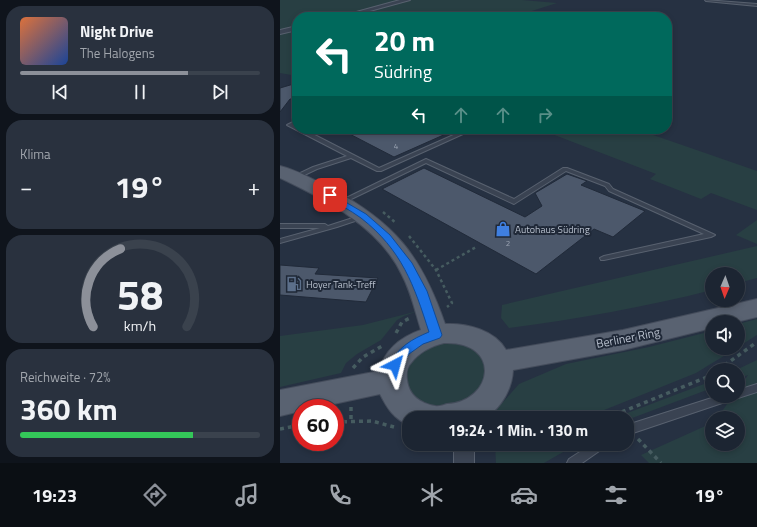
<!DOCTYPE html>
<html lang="de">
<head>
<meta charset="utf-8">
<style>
	:root { --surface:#1c2532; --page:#29313e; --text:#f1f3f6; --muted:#a0a5ac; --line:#3a424d; --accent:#8c9099 }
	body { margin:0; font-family:"Titillium Web",sans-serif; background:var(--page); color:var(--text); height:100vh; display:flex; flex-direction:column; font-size:15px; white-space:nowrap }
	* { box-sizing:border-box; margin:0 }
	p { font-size:13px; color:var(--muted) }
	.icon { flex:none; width:22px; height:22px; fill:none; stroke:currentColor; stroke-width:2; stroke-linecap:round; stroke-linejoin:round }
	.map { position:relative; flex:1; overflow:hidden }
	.side { display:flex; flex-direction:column; gap:6px; padding:6px; background:#0f141c; width:280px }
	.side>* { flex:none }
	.hud { position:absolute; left:12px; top:12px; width:380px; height:122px; border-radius:16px; box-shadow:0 2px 6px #0003,0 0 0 1px var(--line); background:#00695c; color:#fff; overflow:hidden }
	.needle { width:26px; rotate:182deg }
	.tools { position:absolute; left:425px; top:267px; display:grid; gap:8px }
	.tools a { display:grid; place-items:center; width:40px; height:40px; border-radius:50%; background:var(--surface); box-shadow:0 2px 6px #0003,0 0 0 1px var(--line); font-size:20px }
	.speed { position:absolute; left:12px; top:399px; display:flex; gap:8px; font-size:20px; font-weight:700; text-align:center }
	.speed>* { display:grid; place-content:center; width:52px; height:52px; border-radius:50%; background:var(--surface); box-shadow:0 2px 6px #0003,0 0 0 1px var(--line); line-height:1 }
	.speed .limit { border:6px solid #d22; background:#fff; color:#111 }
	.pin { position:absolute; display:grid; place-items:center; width:34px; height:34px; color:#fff; margin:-17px; border-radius:8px; box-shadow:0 2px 6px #0006 }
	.me { position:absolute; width:44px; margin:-22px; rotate:39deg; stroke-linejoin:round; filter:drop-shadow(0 0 3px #0008) }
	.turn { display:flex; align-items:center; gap:14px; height:84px; padding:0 16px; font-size:18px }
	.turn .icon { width:52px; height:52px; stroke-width:2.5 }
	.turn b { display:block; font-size:28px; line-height:34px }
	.lanes { display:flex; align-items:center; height:38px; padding:0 16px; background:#0003; justify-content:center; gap:20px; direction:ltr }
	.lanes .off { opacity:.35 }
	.big { font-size:30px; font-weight:700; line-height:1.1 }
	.side .tile { flex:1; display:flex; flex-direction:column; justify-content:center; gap:6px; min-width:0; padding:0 14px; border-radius:16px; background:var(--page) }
	.side .dial { align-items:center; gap:0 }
	.dial svg { height:104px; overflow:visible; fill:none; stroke:var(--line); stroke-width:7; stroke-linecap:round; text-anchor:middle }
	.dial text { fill:var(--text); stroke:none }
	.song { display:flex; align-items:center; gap:12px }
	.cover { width:48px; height:48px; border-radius:6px; background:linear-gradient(135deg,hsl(20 70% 55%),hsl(220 70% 35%)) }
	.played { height:4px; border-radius:2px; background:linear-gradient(90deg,var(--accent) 70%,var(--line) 70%) }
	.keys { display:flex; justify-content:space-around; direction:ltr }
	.heat { display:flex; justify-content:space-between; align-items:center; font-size:22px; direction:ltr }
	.charge { height:6px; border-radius:3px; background:linear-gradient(90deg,#34c759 72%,var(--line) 0) }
	.trip { position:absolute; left:122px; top:411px; width:232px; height:40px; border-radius:16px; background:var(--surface); box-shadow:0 2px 6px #0003,0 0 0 1px var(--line); font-weight:700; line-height:40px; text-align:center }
	.dock { display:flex; height:64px; justify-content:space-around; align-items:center; background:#0b0f14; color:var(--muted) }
	.dock .icon { width:28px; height:28px }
	.dock .selected { color:var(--accent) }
	.dock b { font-size:18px; color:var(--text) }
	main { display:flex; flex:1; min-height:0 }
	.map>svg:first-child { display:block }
	.green { fill:#283f43 }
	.building { fill:#4c586b; stroke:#212a39 }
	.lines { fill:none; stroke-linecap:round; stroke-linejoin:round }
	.service-casing { stroke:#58616f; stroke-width:2 }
	.minor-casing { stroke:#58616f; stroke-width:2 }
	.primary-casing { stroke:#444c5b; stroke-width:2 }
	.path-far1 { stroke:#465c60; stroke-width:2.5; stroke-dasharray:3 3; stroke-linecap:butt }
	.path { stroke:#465c60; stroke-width:3.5; stroke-dasharray:4 4; stroke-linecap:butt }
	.service { fill:#3a4352; fill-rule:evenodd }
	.minor { fill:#3a4352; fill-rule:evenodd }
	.primary { fill:#596271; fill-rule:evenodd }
	.route { fill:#1a73e8; stroke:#114b97 }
	.labels { text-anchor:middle; stroke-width:4; stroke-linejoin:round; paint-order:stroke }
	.number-label { font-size:8px; fill:#9ca5b4 }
	.poi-label { font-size:10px; fill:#b7bfcc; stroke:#1f2837; text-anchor:start }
	.near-street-label { font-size:12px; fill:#b7bfcc; stroke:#1f2837 }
</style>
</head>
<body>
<main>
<section class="side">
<div class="tile">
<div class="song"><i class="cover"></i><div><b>Night Drive</b><p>The Halogens</p></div></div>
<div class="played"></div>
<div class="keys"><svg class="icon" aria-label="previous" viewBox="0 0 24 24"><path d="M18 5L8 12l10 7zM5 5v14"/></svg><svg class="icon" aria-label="pause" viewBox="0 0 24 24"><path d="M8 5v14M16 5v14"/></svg><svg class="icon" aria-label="next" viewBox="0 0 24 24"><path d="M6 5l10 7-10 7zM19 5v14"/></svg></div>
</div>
<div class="tile"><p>Klima</p>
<div class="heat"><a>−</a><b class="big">19°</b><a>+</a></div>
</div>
<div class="tile dial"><svg viewBox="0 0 100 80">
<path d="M14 69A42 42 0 1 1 86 69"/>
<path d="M14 69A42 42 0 0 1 35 9" stroke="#8c9099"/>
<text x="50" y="56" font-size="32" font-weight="700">58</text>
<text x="50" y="72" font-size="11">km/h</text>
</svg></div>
<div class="tile"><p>Reichweite · 72%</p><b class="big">360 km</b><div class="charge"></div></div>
</section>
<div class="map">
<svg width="477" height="463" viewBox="0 0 477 463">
	<rect width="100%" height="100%" fill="#263142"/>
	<g class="green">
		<polygon points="0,0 242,0 277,3 233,17 17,17 17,76 0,73"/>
		<polygon points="259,129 356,129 477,171 477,210 431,193 421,199 370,179 376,174"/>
		<polygon points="477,220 477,244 456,235"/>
		<path d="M477,246V278L458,283V274H432V290C366,307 297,319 229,328L221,318L222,305Z"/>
		<polygon points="138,311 124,316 117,320 101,340 77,354 66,363 61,373 0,387 0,336 83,325"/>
		<polygon points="477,319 477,335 458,347 458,324"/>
		<polygon points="432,331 432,348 457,348 416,373 307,417 212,418 215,411 239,384 286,364 369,347"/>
		<path d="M160,342C169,343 183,342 190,346C214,358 208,388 187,399C174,407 157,407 143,403C123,396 118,370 133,356C140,350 152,346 160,342Z"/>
		<polygon points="477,360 477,463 369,463 361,455 432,423 432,444 458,444 458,418 437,418 453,396 458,396 458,389 468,375 458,379 458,370 456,370"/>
		<polygon points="432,381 432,388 347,420 347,418 334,418"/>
		<polygon points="215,444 297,444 264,463 216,463"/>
	</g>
	<g class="building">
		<polygon points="17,83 17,99 10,99 0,112 0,88"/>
		<polygon points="60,129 177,129 114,157"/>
		<polygon points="144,168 245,217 262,206 255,193 287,174 307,181 301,185 365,211 333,237 314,229 256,274 102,189"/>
		<polygon points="0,265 39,268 35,274 98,278 86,302 0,295"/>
	</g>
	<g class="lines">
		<g class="service-casing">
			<g id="service">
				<polygon points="425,0 477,4 477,6 426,1"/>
				<polygon points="17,120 17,124 14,125 17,126 17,129 23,129 99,168 187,129 194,129 101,171 97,171 71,158 37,169 14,180 12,179 11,178 12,177 33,167 67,156 7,125"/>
				<polygon points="146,159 234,199 283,168 287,168 329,184 333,189 433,234 435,235 431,237 324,260 321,260 320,258 324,256 424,234 329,191 325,186 286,171 234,204 146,163 63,203 61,204 58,202"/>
				<polygon points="82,215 84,216 85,217 84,218 57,227 0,243 0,239 40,228 0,228 0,224 45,224 48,226"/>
				<polygon points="477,384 477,392 458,398 455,397 454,399 347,435 347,425 438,396 458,396 458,390"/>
				<polygon points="312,444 326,444 325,447 302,463 287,463 289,459"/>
			</g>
		</g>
		<g class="minor-casing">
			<g id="minor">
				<polygon points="120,0 130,0 68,17 58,17"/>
				<polygon points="17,26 17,30 0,34 0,30"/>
				<rect x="174" y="444" width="20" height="19"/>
			</g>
		</g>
		<g class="primary-casing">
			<path id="primary" d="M0,166C17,170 34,180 50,188C115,223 141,255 165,324C187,323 215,330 226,350L343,330L477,299V317L456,322H432V328L343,350L233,370C232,390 221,407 206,418H129V425C114,419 107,408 100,394L35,408H21V411L0,416V390L99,371C105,349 121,337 141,330C135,311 131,292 122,275C99,226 46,200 0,178ZM164,343C223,341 213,402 167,404C163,405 159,407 155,406C140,403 129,396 127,380C126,374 127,367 131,363C139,352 152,346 164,343Z"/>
		</g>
		<g class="path-far1">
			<polyline points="103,212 116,223"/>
			<polyline points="129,236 156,270 172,303 167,307"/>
			<polyline points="156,270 196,247"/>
		</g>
		<g class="path">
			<polyline points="116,333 122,322 130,318"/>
			<polyline points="73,368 83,357 102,346"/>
			<polyline points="438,370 477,342"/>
			<polyline points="71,407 71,420"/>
			<polyline points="327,418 432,375"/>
			<polyline points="55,422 92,421 114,427"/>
			<polyline points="0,429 21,425"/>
			<polyline points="358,439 381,463"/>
			<polyline points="143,444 146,446 163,444"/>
		</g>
		<use href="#service" class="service"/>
		<use href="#minor" class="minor"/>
		<use href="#primary" class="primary"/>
	</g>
	<path class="route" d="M50,193L86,214L110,235L132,263L147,291L162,335L160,338L143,344L129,354L119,368L115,369L111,368L109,365C118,347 132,339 149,332C134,285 122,250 81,218C70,210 58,204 47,197L45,195Z"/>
	<defs>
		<g id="shop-bare" transform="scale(1.2)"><path d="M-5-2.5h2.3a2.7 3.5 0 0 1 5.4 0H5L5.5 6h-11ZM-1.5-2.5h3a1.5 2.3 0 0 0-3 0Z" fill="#3f7fe0" stroke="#1f2837" stroke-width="2.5" paint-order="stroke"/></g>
		<g id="fuel-bare" transform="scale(1.2)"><path d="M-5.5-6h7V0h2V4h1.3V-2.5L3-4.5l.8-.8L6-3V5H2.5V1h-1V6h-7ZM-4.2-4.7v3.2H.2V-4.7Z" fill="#5c6f8a" stroke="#1f2837" stroke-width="2.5" paint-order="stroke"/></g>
	</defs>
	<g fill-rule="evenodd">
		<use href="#shop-bare" x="223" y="229"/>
		<use href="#fuel-bare" x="14" y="284"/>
	</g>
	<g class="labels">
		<g class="number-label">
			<text x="116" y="149">4</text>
			<text x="228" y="246">2</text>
		</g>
		<g class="poi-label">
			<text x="235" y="233">Autohaus Südring</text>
			<text x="26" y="288">Hoyer Tank-Treff</text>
		</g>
		<g class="near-street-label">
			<text transform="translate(348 338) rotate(-11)" y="4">Berliner Ring</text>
		</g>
	</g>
</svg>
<div class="tools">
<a><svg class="needle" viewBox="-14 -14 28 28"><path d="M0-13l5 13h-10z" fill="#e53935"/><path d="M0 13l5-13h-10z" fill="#a0a5ac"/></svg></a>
<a><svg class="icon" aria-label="sound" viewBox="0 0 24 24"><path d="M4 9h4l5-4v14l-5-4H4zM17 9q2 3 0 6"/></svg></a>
<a><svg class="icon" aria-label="search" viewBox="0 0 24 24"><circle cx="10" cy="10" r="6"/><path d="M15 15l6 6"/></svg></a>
<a><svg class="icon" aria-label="layers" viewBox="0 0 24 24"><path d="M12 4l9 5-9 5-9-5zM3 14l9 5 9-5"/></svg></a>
</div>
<div class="speed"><div class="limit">60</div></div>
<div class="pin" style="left:50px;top:195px;background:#d93025"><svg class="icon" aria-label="arrive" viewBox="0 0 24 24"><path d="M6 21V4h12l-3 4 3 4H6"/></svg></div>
<svg class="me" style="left:115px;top:365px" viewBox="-20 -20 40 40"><path d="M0-17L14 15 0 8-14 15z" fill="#1a73e8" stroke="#fff" stroke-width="4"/></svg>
<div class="trip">19:24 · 1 Min. · 130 m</div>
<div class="hud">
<div class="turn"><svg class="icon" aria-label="left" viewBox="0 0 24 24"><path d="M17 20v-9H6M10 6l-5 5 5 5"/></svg><div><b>20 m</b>Südring</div></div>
<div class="lanes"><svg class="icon" aria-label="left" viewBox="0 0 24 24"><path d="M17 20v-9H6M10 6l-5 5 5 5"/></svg><svg class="icon off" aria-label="ahead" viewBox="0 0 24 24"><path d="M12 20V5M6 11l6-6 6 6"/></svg><svg class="icon off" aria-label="ahead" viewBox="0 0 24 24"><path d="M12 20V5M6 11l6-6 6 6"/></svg><svg class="icon off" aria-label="right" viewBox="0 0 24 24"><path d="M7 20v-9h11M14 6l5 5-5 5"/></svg></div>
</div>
</div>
</main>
<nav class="dock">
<b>19:23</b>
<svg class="icon selected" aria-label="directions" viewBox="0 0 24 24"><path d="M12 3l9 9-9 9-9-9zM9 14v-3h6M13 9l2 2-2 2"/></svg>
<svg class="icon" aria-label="music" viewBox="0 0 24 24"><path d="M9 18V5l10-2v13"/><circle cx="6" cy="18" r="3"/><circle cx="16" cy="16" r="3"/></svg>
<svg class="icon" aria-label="phone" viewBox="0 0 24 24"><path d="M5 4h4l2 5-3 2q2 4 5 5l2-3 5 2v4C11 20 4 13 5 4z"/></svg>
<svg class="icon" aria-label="climate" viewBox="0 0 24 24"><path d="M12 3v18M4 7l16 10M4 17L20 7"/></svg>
<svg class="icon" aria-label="car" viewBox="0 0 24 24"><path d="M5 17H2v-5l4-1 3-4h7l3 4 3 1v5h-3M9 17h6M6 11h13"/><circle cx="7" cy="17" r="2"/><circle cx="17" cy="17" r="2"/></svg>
<svg class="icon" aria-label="filters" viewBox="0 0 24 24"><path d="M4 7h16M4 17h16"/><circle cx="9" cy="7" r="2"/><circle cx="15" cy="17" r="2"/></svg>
<b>19°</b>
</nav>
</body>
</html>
